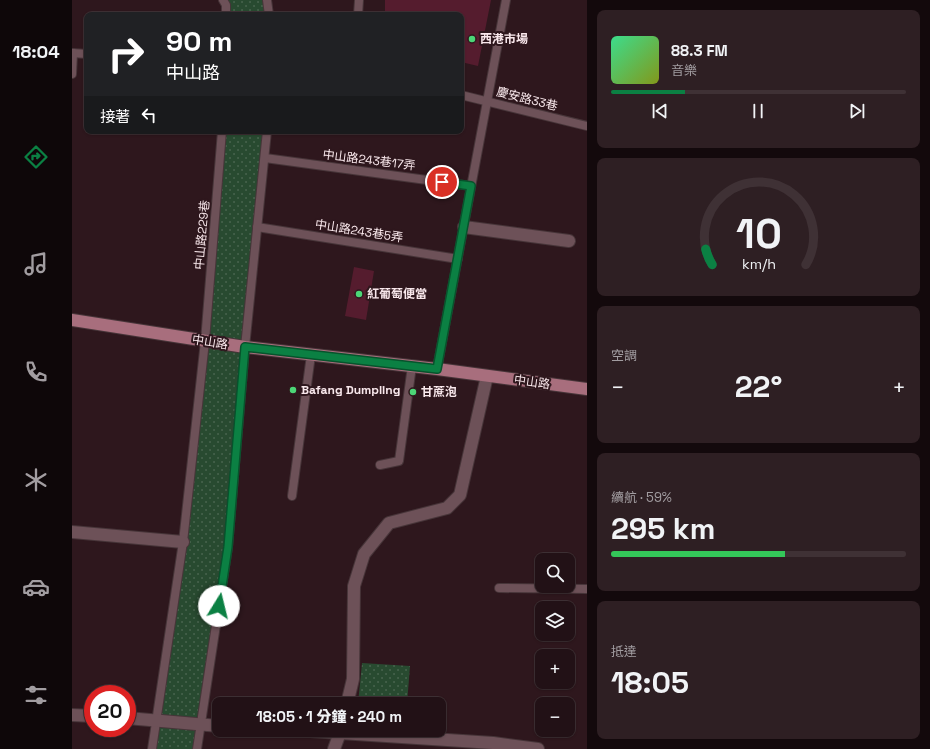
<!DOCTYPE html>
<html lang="zh-TW">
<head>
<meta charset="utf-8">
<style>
	:root { --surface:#221116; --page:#2e1f23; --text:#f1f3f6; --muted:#a29da1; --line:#3f3135; --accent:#0b8043 }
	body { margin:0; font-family:"Space Grotesk","Noto Sans TC",sans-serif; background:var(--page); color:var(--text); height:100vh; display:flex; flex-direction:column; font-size:15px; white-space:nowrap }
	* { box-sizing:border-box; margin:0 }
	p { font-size:13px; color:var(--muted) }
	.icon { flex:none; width:22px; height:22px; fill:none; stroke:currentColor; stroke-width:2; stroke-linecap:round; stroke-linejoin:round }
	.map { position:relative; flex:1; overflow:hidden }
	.panel { display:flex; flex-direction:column; gap:10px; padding:10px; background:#13090c; width:343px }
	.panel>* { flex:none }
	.guide { position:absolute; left:12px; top:12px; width:380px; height:122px; border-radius:8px; box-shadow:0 1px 3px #0004,0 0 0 1px var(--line); background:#202124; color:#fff; overflow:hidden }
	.tools { position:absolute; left:463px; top:553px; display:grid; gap:8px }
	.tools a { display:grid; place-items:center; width:40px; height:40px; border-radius:8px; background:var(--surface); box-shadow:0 1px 3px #0004,0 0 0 1px var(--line); font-size:20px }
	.speed { position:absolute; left:12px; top:685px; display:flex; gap:8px; font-size:20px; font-weight:700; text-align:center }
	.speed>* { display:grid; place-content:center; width:52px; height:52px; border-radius:50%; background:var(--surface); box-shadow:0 1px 3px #0004,0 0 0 1px var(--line); line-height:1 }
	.speed .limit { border:6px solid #d22; background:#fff; color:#111 }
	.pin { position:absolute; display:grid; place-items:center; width:34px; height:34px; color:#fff; margin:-17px; border:2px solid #fff; border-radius:50%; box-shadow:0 1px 4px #0007 }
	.me { position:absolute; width:44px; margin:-22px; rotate:9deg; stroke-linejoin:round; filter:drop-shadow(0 0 3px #0008) }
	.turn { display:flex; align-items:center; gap:14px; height:84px; padding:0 16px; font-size:18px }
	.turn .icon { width:52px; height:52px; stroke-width:2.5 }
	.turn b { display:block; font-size:28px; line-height:34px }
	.then { display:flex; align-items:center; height:38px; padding:0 16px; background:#0003; gap:8px; font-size:15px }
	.big { font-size:30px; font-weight:800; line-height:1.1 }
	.panel .widget { flex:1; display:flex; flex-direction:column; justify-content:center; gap:6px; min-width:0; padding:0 14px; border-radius:8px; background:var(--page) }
	.panel .dial { align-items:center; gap:0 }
	.dial svg { height:104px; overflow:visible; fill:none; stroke:var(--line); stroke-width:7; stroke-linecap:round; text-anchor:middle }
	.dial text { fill:var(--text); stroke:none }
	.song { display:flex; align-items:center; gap:12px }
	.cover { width:48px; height:48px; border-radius:6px; background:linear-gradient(135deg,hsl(150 70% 55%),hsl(70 70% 35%)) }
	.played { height:4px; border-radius:2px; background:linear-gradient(90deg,var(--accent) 25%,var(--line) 25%) }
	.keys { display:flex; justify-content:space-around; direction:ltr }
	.heat { display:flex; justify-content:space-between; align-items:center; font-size:22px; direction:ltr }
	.charge { height:6px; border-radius:3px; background:linear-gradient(90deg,#34c759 59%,var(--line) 0) }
	.trip { position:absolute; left:140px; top:697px; width:234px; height:40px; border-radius:8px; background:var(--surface); box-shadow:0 1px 3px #0004,0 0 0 1px var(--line); font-weight:800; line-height:40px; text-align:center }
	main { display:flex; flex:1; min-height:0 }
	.menu { display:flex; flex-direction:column; width:72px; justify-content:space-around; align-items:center; background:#0e0709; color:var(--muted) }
	.menu .icon { width:28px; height:28px }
	.menu .active { color:var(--accent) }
	.menu b { font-size:18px; color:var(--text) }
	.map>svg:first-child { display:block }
	.park { fill:url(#park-dots) }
	.building { fill:#551c2e }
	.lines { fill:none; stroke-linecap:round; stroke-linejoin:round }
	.service-casing { stroke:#473539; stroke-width:10 }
	.minor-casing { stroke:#473539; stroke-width:14 }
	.primary-casing { stroke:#473539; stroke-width:14 }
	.service { stroke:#6d5158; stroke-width:8 }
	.minor { stroke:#6d5158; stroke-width:12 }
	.primary { stroke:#a86e7d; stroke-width:12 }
	.route-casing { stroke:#07532c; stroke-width:10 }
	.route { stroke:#0b8043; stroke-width:7 }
	.poi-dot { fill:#4cd677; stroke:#2e171d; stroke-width:1.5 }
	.labels { text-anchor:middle; stroke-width:4; stroke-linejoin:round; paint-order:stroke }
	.poi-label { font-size:12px; font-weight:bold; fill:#f9e8ec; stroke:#2e171d; text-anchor:start }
	.street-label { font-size:12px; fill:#f9e8ec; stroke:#2e171d }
</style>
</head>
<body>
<main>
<nav class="menu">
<b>18:04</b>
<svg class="icon active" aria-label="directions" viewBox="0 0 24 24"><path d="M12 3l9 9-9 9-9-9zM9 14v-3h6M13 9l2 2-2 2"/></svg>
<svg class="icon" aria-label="music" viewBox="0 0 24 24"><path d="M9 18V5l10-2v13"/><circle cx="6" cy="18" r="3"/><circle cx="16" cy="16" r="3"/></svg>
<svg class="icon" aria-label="phone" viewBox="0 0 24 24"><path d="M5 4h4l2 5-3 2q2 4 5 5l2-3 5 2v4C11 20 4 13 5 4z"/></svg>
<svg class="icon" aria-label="climate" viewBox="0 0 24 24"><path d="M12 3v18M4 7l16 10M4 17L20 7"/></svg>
<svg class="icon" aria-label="car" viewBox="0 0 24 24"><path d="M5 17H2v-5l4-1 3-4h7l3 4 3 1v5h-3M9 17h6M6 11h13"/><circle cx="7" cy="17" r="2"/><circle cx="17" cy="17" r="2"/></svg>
<svg class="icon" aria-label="filters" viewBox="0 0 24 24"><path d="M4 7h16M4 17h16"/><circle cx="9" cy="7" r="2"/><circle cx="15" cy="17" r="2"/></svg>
</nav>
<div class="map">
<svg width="515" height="749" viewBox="0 0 515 749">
	<defs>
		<pattern id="park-dots" width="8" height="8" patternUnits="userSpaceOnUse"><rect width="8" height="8" fill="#284a30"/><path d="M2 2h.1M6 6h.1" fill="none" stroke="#48644e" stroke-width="1.8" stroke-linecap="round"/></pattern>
	</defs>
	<rect width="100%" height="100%" fill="#2e171d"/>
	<g class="park">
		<polygon points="151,0 195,0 197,15 154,15"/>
		<polygon points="150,131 195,131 156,547 122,749 77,749 111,542"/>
		<polygon points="290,663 338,666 335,704 286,704"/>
	</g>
	<g class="building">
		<polygon points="313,0 419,0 406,66 389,62 389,15 313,15"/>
		<polygon points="282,267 302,271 294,320 273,316"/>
	</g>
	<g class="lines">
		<g class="service-casing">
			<g id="service">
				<polyline points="151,0 154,5 154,15"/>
				<polyline points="195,0 197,15"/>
				<polyline points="286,15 287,0"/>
				<polyline points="0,53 15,54"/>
				<polyline points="0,74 1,53"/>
				<polyline points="389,95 515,126"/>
				<polyline points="193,158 399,186"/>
				<polyline points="185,227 386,259"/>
				<polyline points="365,369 434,0"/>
				<polyline points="308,465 327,461 340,366"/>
				<polyline points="220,496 239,355"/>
				<polyline points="427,588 515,589"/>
				<polyline points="80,749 111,542 133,341 150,131"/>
				<polyline points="125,749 156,547 173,347 195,131"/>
			</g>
		</g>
		<g class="minor-casing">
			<g id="minor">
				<polyline points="392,227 497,241"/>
				<polyline points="0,532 111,542"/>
				<polyline points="275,704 281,679 282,586 292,554 317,523 375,508 388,495 415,376"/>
				<polyline points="0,715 21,716"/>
				<polyline points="55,718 147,726"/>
				<polyline points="223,730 421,743 466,749"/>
				<polyline points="262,749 269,730"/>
			</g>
		</g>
		<g class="primary-casing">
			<polyline id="primary" points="0,320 173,347 365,369 515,389"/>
		</g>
		<use href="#service" class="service"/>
		<use href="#minor" class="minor"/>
		<use href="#primary" class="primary"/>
	</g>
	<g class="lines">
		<g class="route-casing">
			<polyline id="route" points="147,606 156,547 173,347 365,369 399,186 370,182"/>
		</g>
		<use href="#route" class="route"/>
	</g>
	<g class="poi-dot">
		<circle cx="400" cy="39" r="4"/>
		<circle cx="287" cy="294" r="4"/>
		<circle cx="221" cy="390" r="4"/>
		<circle cx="341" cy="392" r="4"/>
	</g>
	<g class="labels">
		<g class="poi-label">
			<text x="408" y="43">西港市場</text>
			<text x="295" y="298">紅葡萄便當</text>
			<text x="229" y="394">Bafang Dumpling</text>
			<text x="349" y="396">甘蔗泡</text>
		</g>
		<g class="street-label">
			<text transform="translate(455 99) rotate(14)" y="4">慶安路33巷</text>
			<text transform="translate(297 160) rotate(7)" y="4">中山路243巷17弄</text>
			<text transform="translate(287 231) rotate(9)" y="4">中山路243巷5弄</text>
			<text transform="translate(130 235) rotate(-85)" y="4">中山路229巷</text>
			<text transform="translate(138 342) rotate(9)" y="4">中山路</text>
			<text transform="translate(460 382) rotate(8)" y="4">中山路</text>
		</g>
	</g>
</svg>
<div class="tools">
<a><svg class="icon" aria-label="search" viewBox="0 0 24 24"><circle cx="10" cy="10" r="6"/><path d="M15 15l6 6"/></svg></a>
<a><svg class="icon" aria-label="layers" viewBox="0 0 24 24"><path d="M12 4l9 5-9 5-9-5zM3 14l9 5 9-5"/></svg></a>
<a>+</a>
<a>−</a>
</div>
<div class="speed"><div class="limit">20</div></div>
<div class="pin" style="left:370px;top:182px;background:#d93025"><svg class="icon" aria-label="arrive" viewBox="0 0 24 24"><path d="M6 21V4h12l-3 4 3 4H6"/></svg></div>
<svg class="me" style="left:147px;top:606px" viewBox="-20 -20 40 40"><circle r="19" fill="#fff"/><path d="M0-13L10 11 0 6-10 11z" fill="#0b8043"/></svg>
<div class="trip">18:05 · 1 分鐘 · 240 m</div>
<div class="guide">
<div class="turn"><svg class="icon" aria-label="right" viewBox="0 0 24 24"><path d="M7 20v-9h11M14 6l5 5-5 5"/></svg><div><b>90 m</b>中山路</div></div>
<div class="then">接著<svg class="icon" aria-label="left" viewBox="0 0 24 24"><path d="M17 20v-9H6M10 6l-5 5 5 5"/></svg></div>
</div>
</div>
<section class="panel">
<div class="widget">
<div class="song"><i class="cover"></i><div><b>88.3 FM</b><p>音樂</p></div></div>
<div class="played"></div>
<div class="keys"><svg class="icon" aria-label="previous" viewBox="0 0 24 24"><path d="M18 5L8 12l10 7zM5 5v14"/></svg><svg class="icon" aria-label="pause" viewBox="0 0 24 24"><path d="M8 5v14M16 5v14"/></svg><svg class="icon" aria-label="next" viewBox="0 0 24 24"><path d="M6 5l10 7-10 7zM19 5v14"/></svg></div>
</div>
<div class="widget dial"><svg viewBox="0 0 100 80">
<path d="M14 69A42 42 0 1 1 86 69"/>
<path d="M14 69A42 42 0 0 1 9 57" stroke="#0b8043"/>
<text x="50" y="56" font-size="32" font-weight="700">10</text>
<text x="50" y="72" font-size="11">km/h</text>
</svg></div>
<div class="widget"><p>空調</p>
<div class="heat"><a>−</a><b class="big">22°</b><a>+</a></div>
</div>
<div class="widget"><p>續航 · 59%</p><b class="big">295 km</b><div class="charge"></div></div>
<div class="widget"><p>抵達</p><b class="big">18:05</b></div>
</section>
</main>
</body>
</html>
